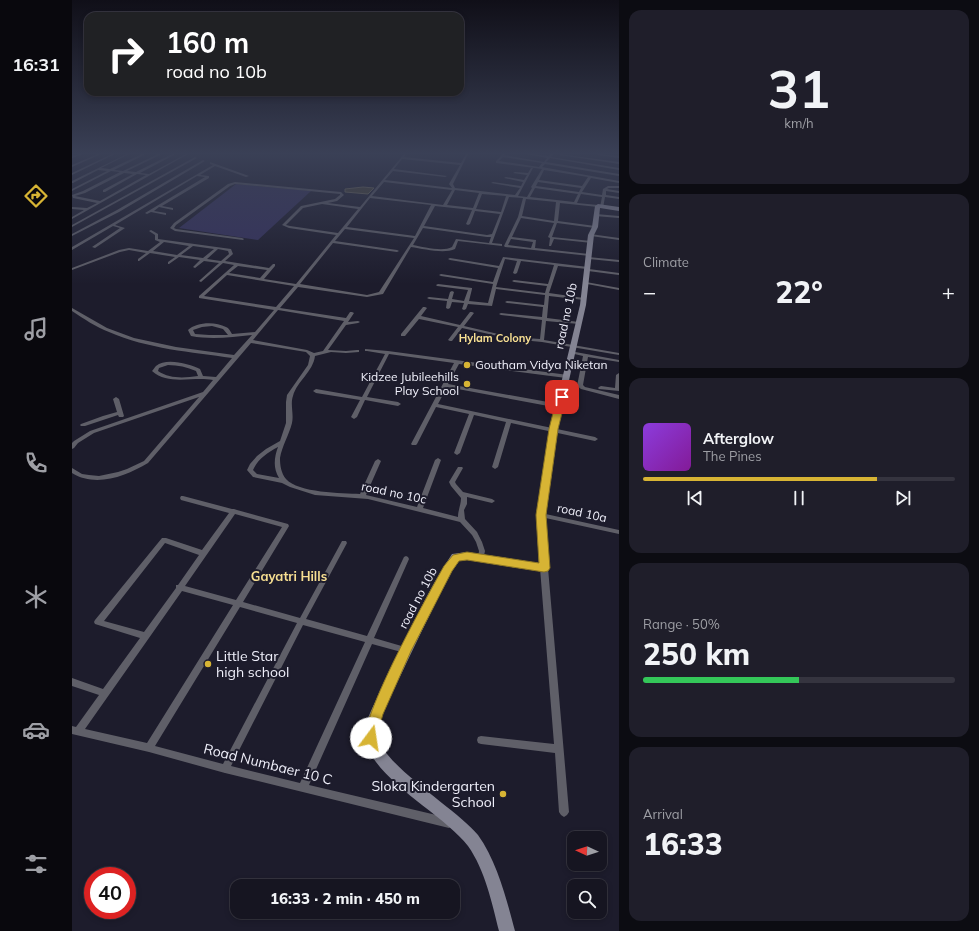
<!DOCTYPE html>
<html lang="en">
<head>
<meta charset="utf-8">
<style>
	:root { --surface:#161521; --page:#1f1e2a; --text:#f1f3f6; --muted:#9e9fa5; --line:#35343f; --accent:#d7b434 }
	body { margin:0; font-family:Mulish,sans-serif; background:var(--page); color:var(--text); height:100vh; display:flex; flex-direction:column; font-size:15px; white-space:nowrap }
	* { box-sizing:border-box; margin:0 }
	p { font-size:13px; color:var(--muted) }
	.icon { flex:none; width:22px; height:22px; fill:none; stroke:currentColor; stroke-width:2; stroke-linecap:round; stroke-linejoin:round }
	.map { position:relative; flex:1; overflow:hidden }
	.drawer { display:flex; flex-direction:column; gap:10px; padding:10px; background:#0c0c12; width:360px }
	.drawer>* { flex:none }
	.top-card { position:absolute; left:12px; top:12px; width:380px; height:84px; border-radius:12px; box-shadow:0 2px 6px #0003,0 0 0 1px var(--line); background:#202124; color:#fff; overflow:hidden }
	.needle { width:26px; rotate:273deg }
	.buttons { position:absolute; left:495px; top:831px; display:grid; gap:8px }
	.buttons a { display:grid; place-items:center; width:40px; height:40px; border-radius:8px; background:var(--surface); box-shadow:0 2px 6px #0003,0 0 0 1px var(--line); font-size:20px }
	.speed { position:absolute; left:12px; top:867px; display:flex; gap:8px; font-size:20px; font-weight:700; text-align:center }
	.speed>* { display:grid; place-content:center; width:52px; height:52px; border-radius:50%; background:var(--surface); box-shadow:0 2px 6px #0003,0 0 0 1px var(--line); line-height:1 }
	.speed .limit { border:6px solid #d22; background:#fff; color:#111 }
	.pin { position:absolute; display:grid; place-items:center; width:34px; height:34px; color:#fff; margin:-17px; border-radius:8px; box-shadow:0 2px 6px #0006 }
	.me { position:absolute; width:44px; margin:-22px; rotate:14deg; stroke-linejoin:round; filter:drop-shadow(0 0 3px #0008) }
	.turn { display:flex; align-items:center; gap:14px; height:84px; padding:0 16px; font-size:18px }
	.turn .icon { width:52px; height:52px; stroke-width:2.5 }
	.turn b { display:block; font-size:28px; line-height:34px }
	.big { font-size:30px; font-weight:800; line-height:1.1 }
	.drawer .widget { flex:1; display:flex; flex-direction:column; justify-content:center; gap:6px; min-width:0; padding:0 14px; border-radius:12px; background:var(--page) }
	.drawer .dial { align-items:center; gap:0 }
	.dial b { font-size:52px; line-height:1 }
	.song { display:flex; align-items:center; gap:12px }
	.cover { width:48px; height:48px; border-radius:6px; background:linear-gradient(135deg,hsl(270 70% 55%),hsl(290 70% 35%)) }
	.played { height:4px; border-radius:2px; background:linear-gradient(90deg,var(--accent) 75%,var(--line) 75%) }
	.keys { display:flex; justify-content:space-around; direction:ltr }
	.heat { display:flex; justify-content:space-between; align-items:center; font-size:22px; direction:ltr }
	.charge { height:6px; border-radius:3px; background:linear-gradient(90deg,#34c759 50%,var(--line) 0) }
	.trip { position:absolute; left:158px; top:879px; width:230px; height:40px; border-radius:12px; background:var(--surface); box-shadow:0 2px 6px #0003,0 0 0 1px var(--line); font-weight:800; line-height:40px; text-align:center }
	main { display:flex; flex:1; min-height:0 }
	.dock { display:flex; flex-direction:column; width:72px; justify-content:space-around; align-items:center; background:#09080d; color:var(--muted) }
	.dock .icon { width:28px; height:28px }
	.dock .active { color:var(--accent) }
	.dock b { font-size:18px; color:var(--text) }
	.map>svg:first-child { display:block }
	.green { fill:#35315d }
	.building { fill:#494330; stroke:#756f5a }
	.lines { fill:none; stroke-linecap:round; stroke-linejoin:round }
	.street { fill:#5f5f68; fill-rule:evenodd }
	.secondary { fill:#848493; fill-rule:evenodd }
	.route { fill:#d7b434; stroke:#8c7522 }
	.poi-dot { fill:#d7b434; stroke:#1d1c2c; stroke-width:1.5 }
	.labels { text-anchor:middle; stroke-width:4; stroke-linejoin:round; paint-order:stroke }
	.far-neighbourhood-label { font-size:11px; font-weight:bold; fill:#f7df92; stroke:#1d1c2c }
	.street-label { font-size:12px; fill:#f0f0fb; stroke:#1d1c2c }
	.poi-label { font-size:12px; fill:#f0f0fb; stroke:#1d1c2c; text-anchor:start }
	.neighbourhood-label { font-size:13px; font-weight:bold; fill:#f7df92; stroke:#1d1c2c }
	.near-poi-label { font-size:14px; fill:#f0f0fb; stroke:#1d1c2c; text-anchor:start }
	.near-street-label { font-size:14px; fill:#f0f0fb; stroke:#1d1c2c }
</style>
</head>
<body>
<main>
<nav class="dock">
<b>16:31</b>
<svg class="icon active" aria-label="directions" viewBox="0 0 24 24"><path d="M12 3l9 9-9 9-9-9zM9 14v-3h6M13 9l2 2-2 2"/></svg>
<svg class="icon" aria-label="music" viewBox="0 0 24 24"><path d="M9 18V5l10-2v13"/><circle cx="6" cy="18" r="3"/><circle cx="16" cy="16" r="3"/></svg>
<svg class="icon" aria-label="phone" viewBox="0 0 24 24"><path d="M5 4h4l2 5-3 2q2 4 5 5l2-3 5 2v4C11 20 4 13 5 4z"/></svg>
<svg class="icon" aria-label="climate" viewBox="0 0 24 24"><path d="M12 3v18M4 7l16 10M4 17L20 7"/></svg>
<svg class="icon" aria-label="car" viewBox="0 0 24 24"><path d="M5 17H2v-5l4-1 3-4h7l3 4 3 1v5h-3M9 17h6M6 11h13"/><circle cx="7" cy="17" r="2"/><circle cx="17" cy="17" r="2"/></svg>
<svg class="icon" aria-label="filters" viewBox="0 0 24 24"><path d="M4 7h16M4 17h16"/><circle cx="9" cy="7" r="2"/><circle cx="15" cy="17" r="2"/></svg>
</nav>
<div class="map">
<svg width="547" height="931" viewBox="0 0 547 931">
	<rect width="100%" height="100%" fill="#1d1c2c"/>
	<polygon class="green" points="164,184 239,191 186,240 107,228"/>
	<polygon class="building" points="291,187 302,188 296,194 273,192 273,189"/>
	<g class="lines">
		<g class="street">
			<polygon points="8,154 11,154 0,158 0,156"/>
			<polygon points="26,154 29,154 0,167 0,165"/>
			<polygon points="40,154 43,154 0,175 0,173"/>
			<path d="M55,154H57L29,168L38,169L70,154H72V155L42,170L51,171L86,154H88V155L55,171L64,172L100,154H102V155L68,173L77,174L114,154H116L0,219V217L12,210L0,209V207L15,208L25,203L1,198L0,195L11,191L48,172L39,171L0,191V189L35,171L26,170L1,183H0V181ZM52,173L61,174L31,190V192H33L65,174L74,175L28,201L3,196L13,193Z"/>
			<path d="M332,154H334L332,157L389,163L394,154H396L381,184L383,188L443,195L448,188L419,183L421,182L449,186L451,182L432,178L434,177L452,180L455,175L441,173L443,172L456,173L459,168H461L446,196L455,197L460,188L459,187L470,169L424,163V161L431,154H433L432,155L472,162L475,158L455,154H459L476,156L479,154H481L479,157L547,168V170L478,158L474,162L547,174V176L473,164L470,167L547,181V183L519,178L510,192L530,195L531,189L536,186H547V188H537L535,189L547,191V193L534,191V195L547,197V199L533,197L531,208L528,207L530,197L509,194L505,203L526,205L528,206L526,207L488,203L486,221L523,226L525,227L523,228L485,223L480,237L519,241H520V243L482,239L479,246H477L478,238L476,237L482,223L449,218L440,237L464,240L463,248L517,254H518V256L433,247L432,246L446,217L451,198L437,197L420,243L430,244V246L386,241L383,249C372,254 352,249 339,247L311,294L295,297L226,287L208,308L274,318L278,312H280L282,313L276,322L286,321L288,322L286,323L274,325L256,350L274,351L285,350H287V352L274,353L259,352L243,356C241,372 225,381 221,396C218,404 222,414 220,423C217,435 210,446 208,458C208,465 209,473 214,479C226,493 270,493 288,494L303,461L306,459L309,461L294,495L345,507L363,460L366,458L369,460L351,508L386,517C386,510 389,505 389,498L379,486L377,482L386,467H390L391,468L383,482L384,484L391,492L420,499L423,501L420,503L395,497V504L392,510L393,519L405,532L410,542L413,551L411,560L409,561L407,560L406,558L407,551L404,542L400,535L388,522L296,499L243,495L218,487L210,483L181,477L175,470L178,464L185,456L194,449L208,441L214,423V402L215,395L236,365L238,356L234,352L179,343L76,463C54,476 24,488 0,473V468L10,474L17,475L27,476L46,472L55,469L72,461L127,397L22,433L6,443L2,448L0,449V443L2,441L18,431L131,392L141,380C121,376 97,386 80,371C81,370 83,367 84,366C94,357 118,364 128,369L131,376L144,377L160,358C119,352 76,349 37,332C24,327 12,319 0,311V308L35,328L62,338L104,347L162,355L180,335C160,337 140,340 119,336L116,330C124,322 143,321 154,327C157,328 158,331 160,334L183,332L202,310L127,298V296L162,265L151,263L129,282L127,281L128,280L147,263L132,261L123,268L121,267L128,260L107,257L97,264H96V262L103,257L78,253L67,261H66V259L74,253L57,250L48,252L0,270V268L47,250L57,248L76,251L88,242L83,240V235L77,231L79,230L86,234V239L159,249L161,254L153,261L197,268L201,264H203V266L192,279L224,284L264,235L217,228L210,225L229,206L263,199L268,195V194L163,184L158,186L104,225L102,228L104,229L170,238L172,239L171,240L103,231L98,228L102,223L156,184L163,182L269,192L272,195L265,201L256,203L288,207ZM431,157L470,163L467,167L427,161ZM330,159L388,165L377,184L380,188L313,180L321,171L373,177L375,176L322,169ZM472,170L516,177L510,186L467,180ZM312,182L380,190L371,205L300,196ZM466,182L509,188L507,192L464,186ZM463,188L506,194L502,202L458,197ZM383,190L407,193L401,208L375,205ZM410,194L434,196L429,212L404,209ZM298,198L359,205L343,236L275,227ZM454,199L484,202L482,221L450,216ZM250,204L286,209L266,233L218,226L214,225L231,208ZM363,206L400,210L394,224L396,225L398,224L403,211L428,214L420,234L415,235L352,226ZM351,228L415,237H419L417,243L384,239L380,247C371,252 351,247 341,245ZM273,229L342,238L307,292L295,295L228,284L261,243L325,252L327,251L325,250L263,241ZM439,239L461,242L459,248L436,245ZM92,242L117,246L105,255L81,251ZM121,246L142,249L131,258L109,255ZM146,249L156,251L157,254L149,261L135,259ZM166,266L195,270L188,278L157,273ZM155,275L222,286L204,307L132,296ZM206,310L272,321L251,351L242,353L235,350L181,340ZM140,326L151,329L156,335H137L123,334L121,330L130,327ZM96,365C106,365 115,367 124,371L126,376C112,378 98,379 86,371L87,368ZM206,447C202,458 201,468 207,478L185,474L181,470C186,459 195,453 206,447Z"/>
			<polygon points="487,154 547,162 547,164 488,155"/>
			<polygon points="525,154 547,156 547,158 526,155"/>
			<polygon points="123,157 125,158 0,227 0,225"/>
			<polygon points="131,160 133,161 47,212 0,236 0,234 45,210"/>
			<polygon points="138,162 177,176 174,177 143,166 128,175 137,176 137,178 90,206 101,208 101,210 87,207 82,211 94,213 94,215 79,212 75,214 73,213 133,177 125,176 43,225 53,228 23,248 20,247 48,228 41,226 0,250 0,247 141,165 138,164"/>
			<polygon points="524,214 547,216 547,218 523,216 522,215"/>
			<polygon points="518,234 547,238 547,240 519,236 518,236"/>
			<path d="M431,257L516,267L518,268L517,269L547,273V275L516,271L514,270L515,269L486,266L477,293L512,298L514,299L512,300L477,296L475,318L507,322L509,323L507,324L474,321L472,340L547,353V355L470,342L439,339L390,328L380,341H378L376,340L386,327L347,319L333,336H329V334L351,307H353L355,308L349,316L388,325L398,312H400L402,313L392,326L439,337L468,339L470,320L429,315L427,314L429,313L470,317L471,307L435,303L433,302L435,301L472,305L473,295L424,289L420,306L396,304L394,309L392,310L390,309L392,303L380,302L378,308L376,309L374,308L375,301L357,299L355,298L357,297L376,299L378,292L380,291L382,292L380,299L392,301L396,290L365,286L364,285L366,284L400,288V289L397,301L416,303L421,284L369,276L367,275L369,274L421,282L426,268L378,260L376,259L378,258L427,266ZM433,259L445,261L441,273L443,274L445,273L449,261L482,265L476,284L442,280L440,281L442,282L475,286L473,293L424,287Z"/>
			<polygon points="516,257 547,260 547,262 517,259 516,259"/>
			<polygon points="514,282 547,288 547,290 515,284 513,283"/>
			<polygon points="293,349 316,351 496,375 497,376 494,378 387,364 376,384 487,404 490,406 487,408 375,387 366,404 523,437 526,439 523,441 439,423 426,467 423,469 420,467 434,422 402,415 388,453 385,455 382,453 397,414 364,407 345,444 344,445 340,445 339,444 382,363 317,354 295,397 326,402 329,404 326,406 293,400 285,417 282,419 279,417 288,400 244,393 241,391 244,389 290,397 313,354 295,351 293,351"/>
			<polygon points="498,351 547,360 547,362 516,357 511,385 513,387 547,395 547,399 509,389 505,386 511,356 498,353"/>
			<polygon points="547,373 547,391 527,389 526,388 527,387 529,386 543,388 544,375"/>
			<polygon points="44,397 47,399 52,416 51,417 47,417 46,415 13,426 9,426 8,425 9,424 31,416 45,412 41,399"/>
			<path d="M109,496H111L160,509H162L165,510L216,524L217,526L171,602L228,618L270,541H274L275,543L234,619L295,636L331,559L332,557L334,556L336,557L337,559L302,638L333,647L336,648L337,650L336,652L333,653L300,644L237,785L377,818L380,820L382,823L380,826L377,828L153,773L77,752L0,734V726L4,727L27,695L0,686V678L31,689L68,638L23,624L22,622L23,620L90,538H94L130,550L157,513L109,500L108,498ZM163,514L210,527L164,600L113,586ZM93,543L127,555L106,585H104V588L72,632L32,621ZM110,591L161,605L75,743L13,729ZM168,607L225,623L151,764L83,746ZM231,625L293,642L228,783L159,766Z"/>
			<polygon points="467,513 469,513 547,530 547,534 469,517 467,517 466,515"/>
			<polygon points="472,565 474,566 476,568 497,812 495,815 492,817 489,815 487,812 483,753 409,744 406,743 405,740 406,737 409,736 482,744 468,568 470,566"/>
		</g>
		<path class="secondary" d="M526,204L547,207V211L528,208L526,227L522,235L514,305L486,429L474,515L477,568L476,571L472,572L395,560L387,561L380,571C360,609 342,647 324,685C317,700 304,719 306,736C308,763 386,810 406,835C425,861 435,901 443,931H427C420,903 413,870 396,846C371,813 298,778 293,737C291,721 306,698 313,683C334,640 353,594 380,554L395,552L467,563L464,515L478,429L508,305L516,235L520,227L523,206Z"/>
	</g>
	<linearGradient id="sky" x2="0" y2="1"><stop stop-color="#100f18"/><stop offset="0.54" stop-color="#3a4056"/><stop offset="1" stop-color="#3a4056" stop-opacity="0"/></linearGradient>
	<rect width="547" height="284" fill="url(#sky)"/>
	<path class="route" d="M490,394L494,397L486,429L474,515L478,568L476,571L472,572L395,560L387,561L380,571L339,651L311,714L303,742L299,744L294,742C285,722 358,591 372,566L381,555L395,552L467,563L464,515L477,429L485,397Z"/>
	<g class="poi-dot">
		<circle cx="395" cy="365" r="4"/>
		<circle cx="395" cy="384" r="4"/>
		<circle cx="136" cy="664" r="4"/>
		<circle cx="431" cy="794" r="4"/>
	</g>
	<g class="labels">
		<g class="far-neighbourhood-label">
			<text x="423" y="342">Hylam Colony</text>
		</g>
		<g class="street-label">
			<text transform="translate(494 316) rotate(-78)" y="4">road no 10b</text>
			<text transform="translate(322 493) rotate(12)" y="4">road no 10c</text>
			<text transform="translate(510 513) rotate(12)" y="4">road 10a</text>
			<text transform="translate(346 598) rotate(-62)" y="4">road no 10b</text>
		</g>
		<g class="poi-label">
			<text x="403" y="369">Goutham Vidya Niketan</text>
			<text x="387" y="381" text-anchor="end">Kidzee Jubileehills<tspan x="387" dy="14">Play School</tspan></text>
		</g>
		<g class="neighbourhood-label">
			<text x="217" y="581">Gayatri Hills</text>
		</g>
		<g class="near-poi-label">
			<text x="144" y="661">Little Star<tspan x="144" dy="16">high school</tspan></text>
			<text x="423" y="791" text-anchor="end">Sloka Kindergarten<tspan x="423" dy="16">School</tspan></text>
		</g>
		<g class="near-street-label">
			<text transform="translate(196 764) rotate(14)" y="5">Road Numbaer 10 C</text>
		</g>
	</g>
</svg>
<div class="buttons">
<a><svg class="needle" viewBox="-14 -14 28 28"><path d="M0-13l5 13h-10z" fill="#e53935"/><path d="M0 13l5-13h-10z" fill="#9e9fa5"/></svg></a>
<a><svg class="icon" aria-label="search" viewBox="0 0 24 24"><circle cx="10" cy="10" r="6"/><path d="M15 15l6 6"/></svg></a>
</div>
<div class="speed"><div class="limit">40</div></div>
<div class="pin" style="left:490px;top:397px;background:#d93025"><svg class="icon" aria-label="arrive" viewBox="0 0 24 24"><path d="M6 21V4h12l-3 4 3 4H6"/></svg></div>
<svg class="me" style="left:299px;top:738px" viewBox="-20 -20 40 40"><circle r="19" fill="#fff"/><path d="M0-13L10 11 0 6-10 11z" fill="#d7b434"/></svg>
<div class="trip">16:33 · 2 min · 450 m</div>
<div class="top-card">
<div class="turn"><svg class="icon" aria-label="right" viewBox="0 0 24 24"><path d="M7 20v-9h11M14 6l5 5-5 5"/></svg><div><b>160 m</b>road no 10b</div></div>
</div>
</div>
<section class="drawer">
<div class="widget dial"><b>31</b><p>km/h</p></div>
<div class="widget"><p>Climate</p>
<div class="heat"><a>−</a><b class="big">22°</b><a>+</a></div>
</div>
<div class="widget">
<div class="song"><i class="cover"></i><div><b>Afterglow</b><p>The Pines</p></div></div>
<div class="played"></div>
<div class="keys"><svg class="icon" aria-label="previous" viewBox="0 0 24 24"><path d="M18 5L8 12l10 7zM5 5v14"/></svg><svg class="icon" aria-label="pause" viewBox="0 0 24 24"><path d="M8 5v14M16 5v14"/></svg><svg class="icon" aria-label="next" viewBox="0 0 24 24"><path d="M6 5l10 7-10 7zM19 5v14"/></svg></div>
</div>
<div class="widget"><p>Range · 50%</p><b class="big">250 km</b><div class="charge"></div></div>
<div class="widget"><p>Arrival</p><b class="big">16:33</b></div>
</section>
</main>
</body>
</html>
